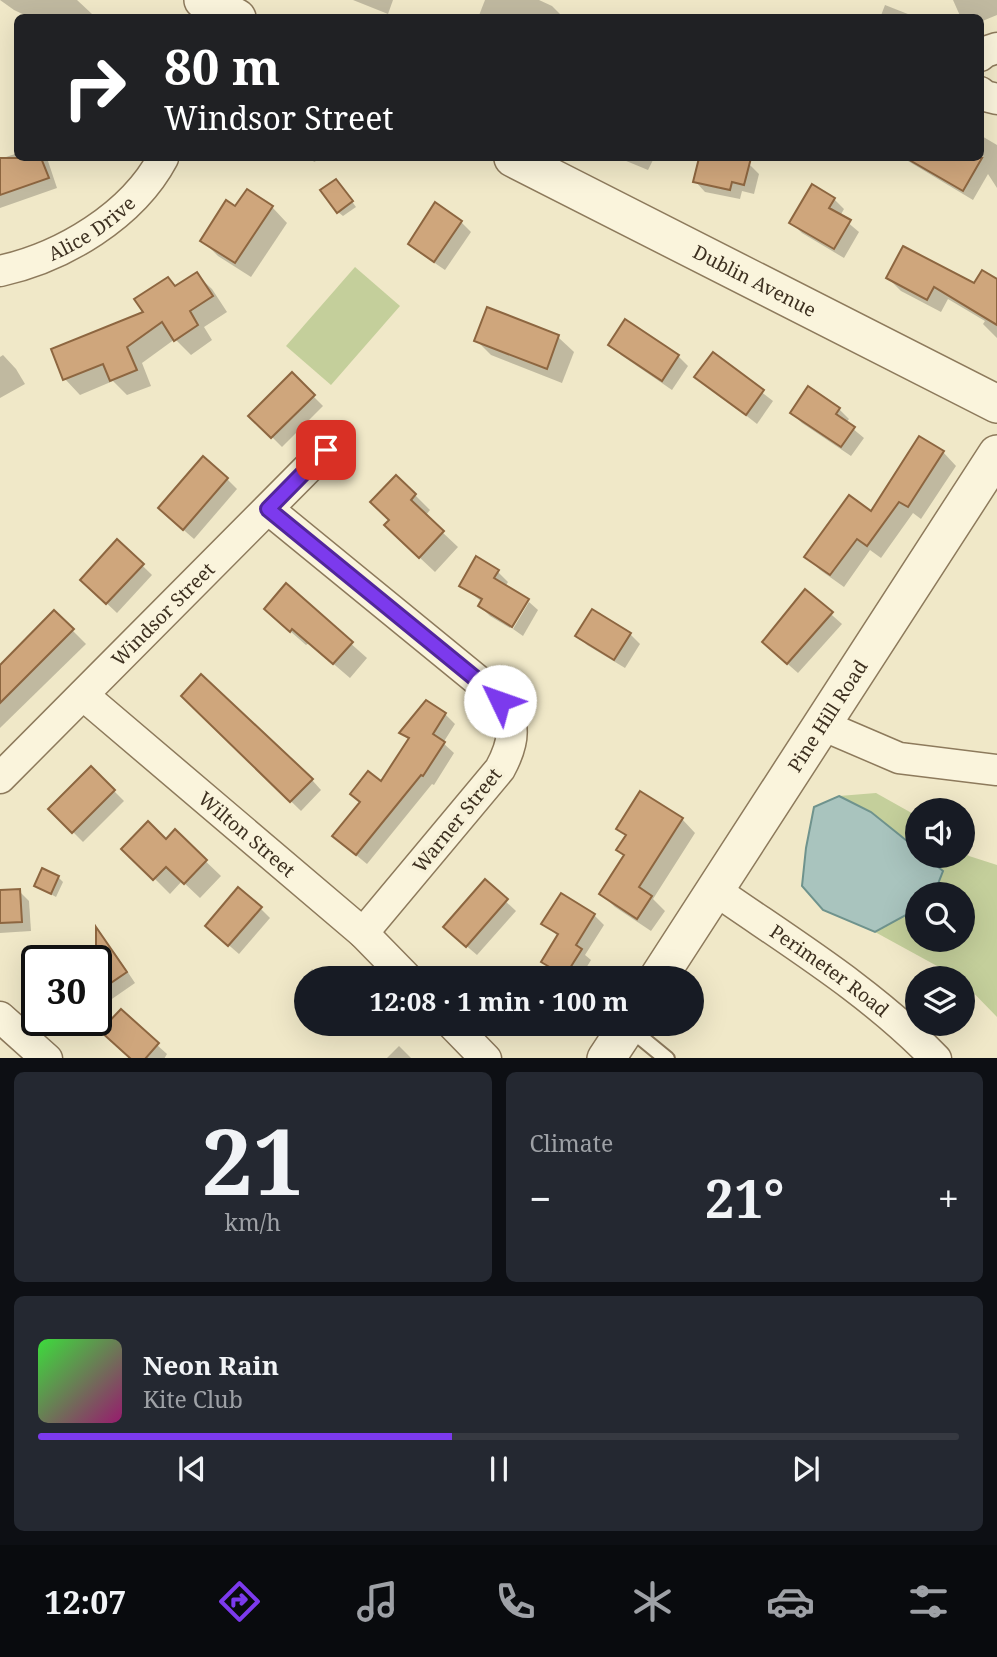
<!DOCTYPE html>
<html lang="en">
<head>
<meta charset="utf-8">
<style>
	:root { --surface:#171b24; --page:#242831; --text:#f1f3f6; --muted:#9ea1a6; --line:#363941; --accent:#7c3aed }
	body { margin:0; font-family:"Noto Serif",serif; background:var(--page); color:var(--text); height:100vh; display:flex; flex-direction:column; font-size:26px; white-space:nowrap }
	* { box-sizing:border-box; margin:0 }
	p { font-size:23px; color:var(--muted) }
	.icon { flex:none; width:38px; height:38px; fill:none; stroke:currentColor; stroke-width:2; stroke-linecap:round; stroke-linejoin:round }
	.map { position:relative; height:1058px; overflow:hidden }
	.details { display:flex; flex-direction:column; gap:14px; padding:14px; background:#0d0f14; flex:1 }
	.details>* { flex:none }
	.top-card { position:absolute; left:14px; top:14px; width:970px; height:147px; border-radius:10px; box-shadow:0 7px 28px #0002; background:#202124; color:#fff; overflow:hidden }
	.buttons { position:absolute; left:905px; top:798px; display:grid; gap:14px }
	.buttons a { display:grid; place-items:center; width:70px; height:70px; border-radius:50%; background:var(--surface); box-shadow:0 7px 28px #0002; font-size:35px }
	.speed { position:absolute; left:21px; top:945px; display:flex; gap:14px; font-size:35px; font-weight:700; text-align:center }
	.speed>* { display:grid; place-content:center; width:91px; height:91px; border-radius:50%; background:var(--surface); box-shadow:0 7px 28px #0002; line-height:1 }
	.speed .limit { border:4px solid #111; border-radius:10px; background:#fff; color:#111 }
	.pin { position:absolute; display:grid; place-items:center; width:60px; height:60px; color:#fff; margin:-30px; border-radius:14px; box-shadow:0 4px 10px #0006 }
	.me { position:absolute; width:77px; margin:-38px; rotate:312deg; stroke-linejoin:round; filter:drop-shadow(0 0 5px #0008) }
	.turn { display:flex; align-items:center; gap:24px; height:147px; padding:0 35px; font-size:32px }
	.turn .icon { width:91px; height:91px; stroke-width:2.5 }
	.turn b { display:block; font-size:49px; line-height:60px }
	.big { font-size:52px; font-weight:700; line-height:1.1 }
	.details .tile { flex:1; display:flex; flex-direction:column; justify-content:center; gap:10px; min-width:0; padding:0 24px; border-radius:10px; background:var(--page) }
	.details .dial { align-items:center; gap:0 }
	.dial b { font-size:91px; line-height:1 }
	.song { display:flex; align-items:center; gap:21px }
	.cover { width:84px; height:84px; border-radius:10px; background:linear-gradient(135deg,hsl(120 70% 55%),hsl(320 70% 35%)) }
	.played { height:7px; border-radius:4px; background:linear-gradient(90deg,var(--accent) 45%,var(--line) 45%) }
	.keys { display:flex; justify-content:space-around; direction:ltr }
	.heat { display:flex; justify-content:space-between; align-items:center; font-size:38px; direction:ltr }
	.details .tiles { flex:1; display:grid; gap:14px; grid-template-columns:1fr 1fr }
	.tile:last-child { grid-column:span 2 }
	.trip { position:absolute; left:294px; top:966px; width:410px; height:70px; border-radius:35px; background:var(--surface); box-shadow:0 7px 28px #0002; font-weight:700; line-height:70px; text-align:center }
	.menu { display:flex; height:112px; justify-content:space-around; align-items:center; background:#090b0e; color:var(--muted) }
	.menu .icon { width:49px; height:49px }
	.menu .on { color:var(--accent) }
	.menu b { font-size:32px; color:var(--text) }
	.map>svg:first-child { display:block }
	.green { fill:#c4cf9b }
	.water { fill:#a9c4be; stroke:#6f938d; stroke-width:2 }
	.shadow { fill:#0003 }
	.building { fill:#cfa67c; stroke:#8d6640; stroke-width:2 }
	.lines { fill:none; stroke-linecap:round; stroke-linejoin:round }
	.service-casing { stroke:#8d7a5c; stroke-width:18 }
	.minor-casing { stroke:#8d7a5c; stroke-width:33 }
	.tertiary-casing { stroke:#8d7a5c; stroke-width:40 }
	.service { stroke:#faf4dc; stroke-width:14 }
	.minor { stroke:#faf4dc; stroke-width:30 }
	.tertiary { stroke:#faf4dc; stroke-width:37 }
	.route-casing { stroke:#51269a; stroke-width:18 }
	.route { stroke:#7c3aed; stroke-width:12 }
	.labels { text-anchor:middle; stroke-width:7; stroke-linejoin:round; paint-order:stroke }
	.street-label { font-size:19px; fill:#3d3020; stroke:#f7f1d8 }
</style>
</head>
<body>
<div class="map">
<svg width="997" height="1059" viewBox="0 0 997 1059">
	<rect width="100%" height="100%" fill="#f0e8c8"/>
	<g class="green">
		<polygon points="355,267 400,306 331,385 286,346"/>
		<polygon points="876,793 917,816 917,849 905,838 839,796"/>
		<polygon points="963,851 969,856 997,865 997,1017 963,982 962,978 959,978 875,932 917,909 917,940 962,940 962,894 934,894 943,871 925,856 962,856"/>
	</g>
	<polygon class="water" points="839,796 871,812 917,849 917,856 925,856 943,871 934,894 917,894 917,909 875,932 823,910 802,886 806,848 814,807"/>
	<g class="shadow">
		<polygon points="0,0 77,0 92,14 90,18 31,18 14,10"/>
		<polygon points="353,0 393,0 388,14"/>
		<polygon points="485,0 539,0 552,6 562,16 562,18 478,18"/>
		<polygon points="953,0 997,0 997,15 980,22 980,18 961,18"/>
		<polygon points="885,5 918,18 880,18"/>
		<polygon points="980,135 997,145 997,188 988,174 973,200 903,158 980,158"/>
		<polygon points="18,153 18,158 47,158 57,188 0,208 0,159"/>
		<polygon points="306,158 317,158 315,162"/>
		<polygon points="619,158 654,158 648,170"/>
		<polygon points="701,158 722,158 749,164 759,174 754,194 742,191 740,199 705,192 695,181"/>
		<polygon points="340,185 356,207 343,216 338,212"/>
		<polygon points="834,199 844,209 840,216 859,232 844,258 802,233 792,223"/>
		<polygon points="272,207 287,223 251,277 218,256 203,241"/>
		<polygon points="461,222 471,232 445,270 420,253 410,243"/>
		<polygon points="196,274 212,289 227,312 204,327 212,340 191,355 175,339 142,363 151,386 127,395 113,381 80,395 65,379 53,350 145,312 168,279 176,287"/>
		<polygon points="888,278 974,286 997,281 997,338 983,324 985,321 948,299 941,312 901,291"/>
		<polygon points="488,309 558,337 574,352 562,383 491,355 476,340"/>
		<polygon points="611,345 678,356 688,366 672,390 621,355"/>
		<polygon points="3,355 16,369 25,384 0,398 0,357"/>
		<polygon points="713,355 773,401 757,424 697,377"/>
		<polygon points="292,375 323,406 282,447 251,416"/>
		<polygon points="839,409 849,419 846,423 864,438 851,456 802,423 792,413"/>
		<polygon points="943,452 956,466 921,519 913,513 881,558 870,550 844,587 820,570 807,557 872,513"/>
		<polygon points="227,479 237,489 194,539 170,518"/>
		<polygon points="415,495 430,510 425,516 458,547 435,572 401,540 390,520"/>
		<polygon points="118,542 152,575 117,613 82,580"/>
		<polygon points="477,559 498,572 508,582 505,587 526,601 510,628 490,616 480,606 482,602 461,585"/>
		<polygon points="286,586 367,658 350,678 309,643 306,645 282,624"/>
		<polygon points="806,592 842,624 798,673 774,652"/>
		<polygon points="529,602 538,610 523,636 513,629"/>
		<polygon points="54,612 86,644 0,728 0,667"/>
		<polygon points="630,634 640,644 625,668 587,645 577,635"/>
		<polygon points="183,696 312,780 321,790 301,811"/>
		<polygon points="445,714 455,724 443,743 454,753 434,785 432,784 367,864 345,846 410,740 402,732"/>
		<polygon points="91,768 124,801 83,842 50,809"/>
		<polygon points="682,819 695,833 653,899 665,911 651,931 615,907 601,894 625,856 618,850 627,837 618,828"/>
		<polygon points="175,832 221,876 200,898 182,881 170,894 124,848 166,841"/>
		<polygon points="58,877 63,882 56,897 36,886"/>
		<polygon points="485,882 516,911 477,955 456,937"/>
		<polygon points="19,891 29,901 31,931 0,933 0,892"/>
		<polygon points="260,908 270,918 239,954 217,935"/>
		<polygon points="594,915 604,925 585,955 591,960 580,978 564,978 543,962 559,937 544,924"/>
		<polygon points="105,943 115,953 135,983 109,1001 99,991 96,961 79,961"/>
		<polygon points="312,969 324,978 306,978 306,997 297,988"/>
		<polygon points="338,1024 364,1024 353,1036"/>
		<polygon points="157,1045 167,1054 164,1059 132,1059"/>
		<polygon points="399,1046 412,1059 386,1059"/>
	</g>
	<g class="building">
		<polygon points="0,158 41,158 49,178 0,195"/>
		<polygon points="699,158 751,158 744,185 732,182 730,190 693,182"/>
		<polygon points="906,158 982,158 963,191"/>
		<polygon points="336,179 353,201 337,213 320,190"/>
		<polygon points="812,184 835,198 829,208 851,220 834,249 789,223"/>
		<polygon points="247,189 273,206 235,263 200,241 226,200 235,206"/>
		<polygon points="435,202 462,221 434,262 408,244"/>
		<polygon points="903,246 974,283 982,270 997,279 997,325 934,287 927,300 886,278"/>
		<polygon points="197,272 213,296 190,311 198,325 174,341 162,322 127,347 137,370 110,381 103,364 63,380 51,349 143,312 134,299 168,277 175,286"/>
		<polygon points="487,307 559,335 547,369 474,341"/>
		<polygon points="625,319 679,355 662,381 608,345"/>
		<polygon points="713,352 764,390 746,415 694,377"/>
		<polygon points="292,372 315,395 271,438 248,416"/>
		<polygon points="808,386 840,408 836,414 855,427 841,447 790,413"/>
		<polygon points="919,436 944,451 908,507 899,502 867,546 857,539 830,575 804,557 849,495 871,511"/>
		<polygon points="203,456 228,478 183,530 158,508"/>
		<polygon points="396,475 416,494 411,500 444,531 419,558 384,525 389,520 370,502"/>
		<polygon points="117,539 144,564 106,604 80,580"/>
		<polygon points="476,556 499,570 494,578 529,599 512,627 478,606 482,599 459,586"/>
		<polygon points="286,583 353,642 333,664 292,629 290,632 264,609"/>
		<polygon points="805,589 833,612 787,664 762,642"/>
		<polygon points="592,609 631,633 614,660 575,636"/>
		<polygon points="54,610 74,629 0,703 0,665"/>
		<polygon points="201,674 313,779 290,802 181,696"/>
		<polygon points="426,700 446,713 433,734 445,742 423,776 421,775 356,855 332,836 360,802 350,794 368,771 381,781 409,738 399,733"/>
		<polygon points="91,766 115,790 72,833 48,809"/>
		<polygon points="640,791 683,818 639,887 652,896 637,919 599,894 624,855 616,850 626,835 616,829"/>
		<polygon points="148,821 166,839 175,829 207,860 184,884 166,867 153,880 121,849"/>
		<polygon points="42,868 59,876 51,894 34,886"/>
		<polygon points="485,879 508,899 466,947 443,927"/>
		<polygon points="238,887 262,907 228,946 205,926"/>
		<polygon points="20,889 22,922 0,923 0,890"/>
		<polygon points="561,893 595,914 576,945 582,949 565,976 541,962 558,934 541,924"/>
		<polygon points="96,927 127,972 96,993"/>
		<polygon points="121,1009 159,1043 145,1059 131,1059 100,1031"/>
	</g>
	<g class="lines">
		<g class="service-casing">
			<polyline id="service" points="628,1027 667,1059"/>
		</g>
		<g class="minor-casing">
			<g id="minor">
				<polyline points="980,56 985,52 997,48"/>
				<polyline points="980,92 985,96 997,99"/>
				<path id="s1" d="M0,271C63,257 132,216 163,158"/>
				<path d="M268,509L487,688C515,717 519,734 500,769L363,933"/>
				<path id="s2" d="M83,695L363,933L407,978"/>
				<polyline points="822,725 899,758 997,770"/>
				<path id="s3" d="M0,778L326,450"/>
				<path id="s4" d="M715,890C791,943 872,992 936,1059"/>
				<polyline points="0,1017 47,1059"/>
				<polyline points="452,1024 486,1059"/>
			</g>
		</g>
		<g class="tertiary-casing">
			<g id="tertiary">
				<polyline points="203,0 237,18"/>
				<path id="s5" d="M513,158L997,404"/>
				<path id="s6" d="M658,978L997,454"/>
				<polyline points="606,1059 629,1024"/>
			</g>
		</g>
		<use href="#service" class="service"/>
		<use href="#minor" class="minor"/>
		<use href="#tertiary" class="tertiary"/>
	</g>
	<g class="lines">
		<g class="route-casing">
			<polyline id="route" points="326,450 268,509 487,688 500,701"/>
		</g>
		<use href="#route" class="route"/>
	</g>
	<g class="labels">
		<g class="street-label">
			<text dy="7" stroke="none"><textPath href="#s1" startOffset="102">Alice Drive</textPath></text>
			<text dy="7" stroke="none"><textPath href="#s5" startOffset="271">Dublin Avenue</textPath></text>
			<text dy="7" stroke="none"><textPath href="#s3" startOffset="231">Windsor Street</textPath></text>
			<text dy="7" stroke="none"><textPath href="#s6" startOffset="312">Pine Hill Road</textPath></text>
			<text transform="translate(457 820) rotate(-51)" y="7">Warner Street</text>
			<text dy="7" stroke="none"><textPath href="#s2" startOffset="215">Wilton Street</textPath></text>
			<text dy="7" stroke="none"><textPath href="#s4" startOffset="140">Perimeter Road</textPath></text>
		</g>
	</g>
</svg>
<div class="buttons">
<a><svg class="icon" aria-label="sound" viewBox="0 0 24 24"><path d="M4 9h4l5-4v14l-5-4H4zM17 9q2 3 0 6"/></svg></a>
<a><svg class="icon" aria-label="search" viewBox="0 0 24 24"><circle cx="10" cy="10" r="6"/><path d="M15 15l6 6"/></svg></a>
<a><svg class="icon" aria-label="layers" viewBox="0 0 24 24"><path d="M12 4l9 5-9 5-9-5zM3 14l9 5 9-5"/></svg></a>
</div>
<div class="speed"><div class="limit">30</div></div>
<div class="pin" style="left:326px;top:450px;background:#d93025"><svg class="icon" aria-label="arrive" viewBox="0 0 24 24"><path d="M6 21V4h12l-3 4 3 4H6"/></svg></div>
<svg class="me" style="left:500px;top:701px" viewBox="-20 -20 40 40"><circle r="19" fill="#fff"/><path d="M0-13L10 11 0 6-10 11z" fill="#7c3aed"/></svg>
<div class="trip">12:08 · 1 min · 100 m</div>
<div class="top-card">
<div class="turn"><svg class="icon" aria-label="right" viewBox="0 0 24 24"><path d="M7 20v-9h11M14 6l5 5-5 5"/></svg><div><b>80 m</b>Windsor Street</div></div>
</div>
</div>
<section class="details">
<div class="tiles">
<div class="tile dial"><b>21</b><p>km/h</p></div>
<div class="tile"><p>Climate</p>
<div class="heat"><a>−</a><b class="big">21°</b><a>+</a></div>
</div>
<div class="tile">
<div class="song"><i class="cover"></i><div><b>Neon Rain</b><p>Kite Club</p></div></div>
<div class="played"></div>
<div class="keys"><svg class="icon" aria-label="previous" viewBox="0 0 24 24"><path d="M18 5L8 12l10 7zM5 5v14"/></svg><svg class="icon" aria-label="pause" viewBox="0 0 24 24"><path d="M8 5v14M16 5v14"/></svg><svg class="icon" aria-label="next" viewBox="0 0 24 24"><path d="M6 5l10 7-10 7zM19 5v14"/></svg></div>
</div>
</div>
</section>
<nav class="menu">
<b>12:07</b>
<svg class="icon on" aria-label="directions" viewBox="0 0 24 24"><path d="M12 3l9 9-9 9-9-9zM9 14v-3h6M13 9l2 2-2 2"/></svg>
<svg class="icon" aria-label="music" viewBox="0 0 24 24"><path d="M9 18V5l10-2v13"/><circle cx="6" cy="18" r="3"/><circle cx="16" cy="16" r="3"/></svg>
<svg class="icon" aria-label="phone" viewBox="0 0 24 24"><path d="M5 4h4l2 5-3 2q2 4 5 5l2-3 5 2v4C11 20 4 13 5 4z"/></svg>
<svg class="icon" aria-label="climate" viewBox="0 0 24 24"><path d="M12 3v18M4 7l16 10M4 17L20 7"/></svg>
<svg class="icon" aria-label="car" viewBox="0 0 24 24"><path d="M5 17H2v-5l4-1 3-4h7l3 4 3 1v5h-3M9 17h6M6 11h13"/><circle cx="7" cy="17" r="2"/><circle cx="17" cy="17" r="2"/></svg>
<svg class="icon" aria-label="filters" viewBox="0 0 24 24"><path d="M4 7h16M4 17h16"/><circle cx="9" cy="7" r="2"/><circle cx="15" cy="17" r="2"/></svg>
</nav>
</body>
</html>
